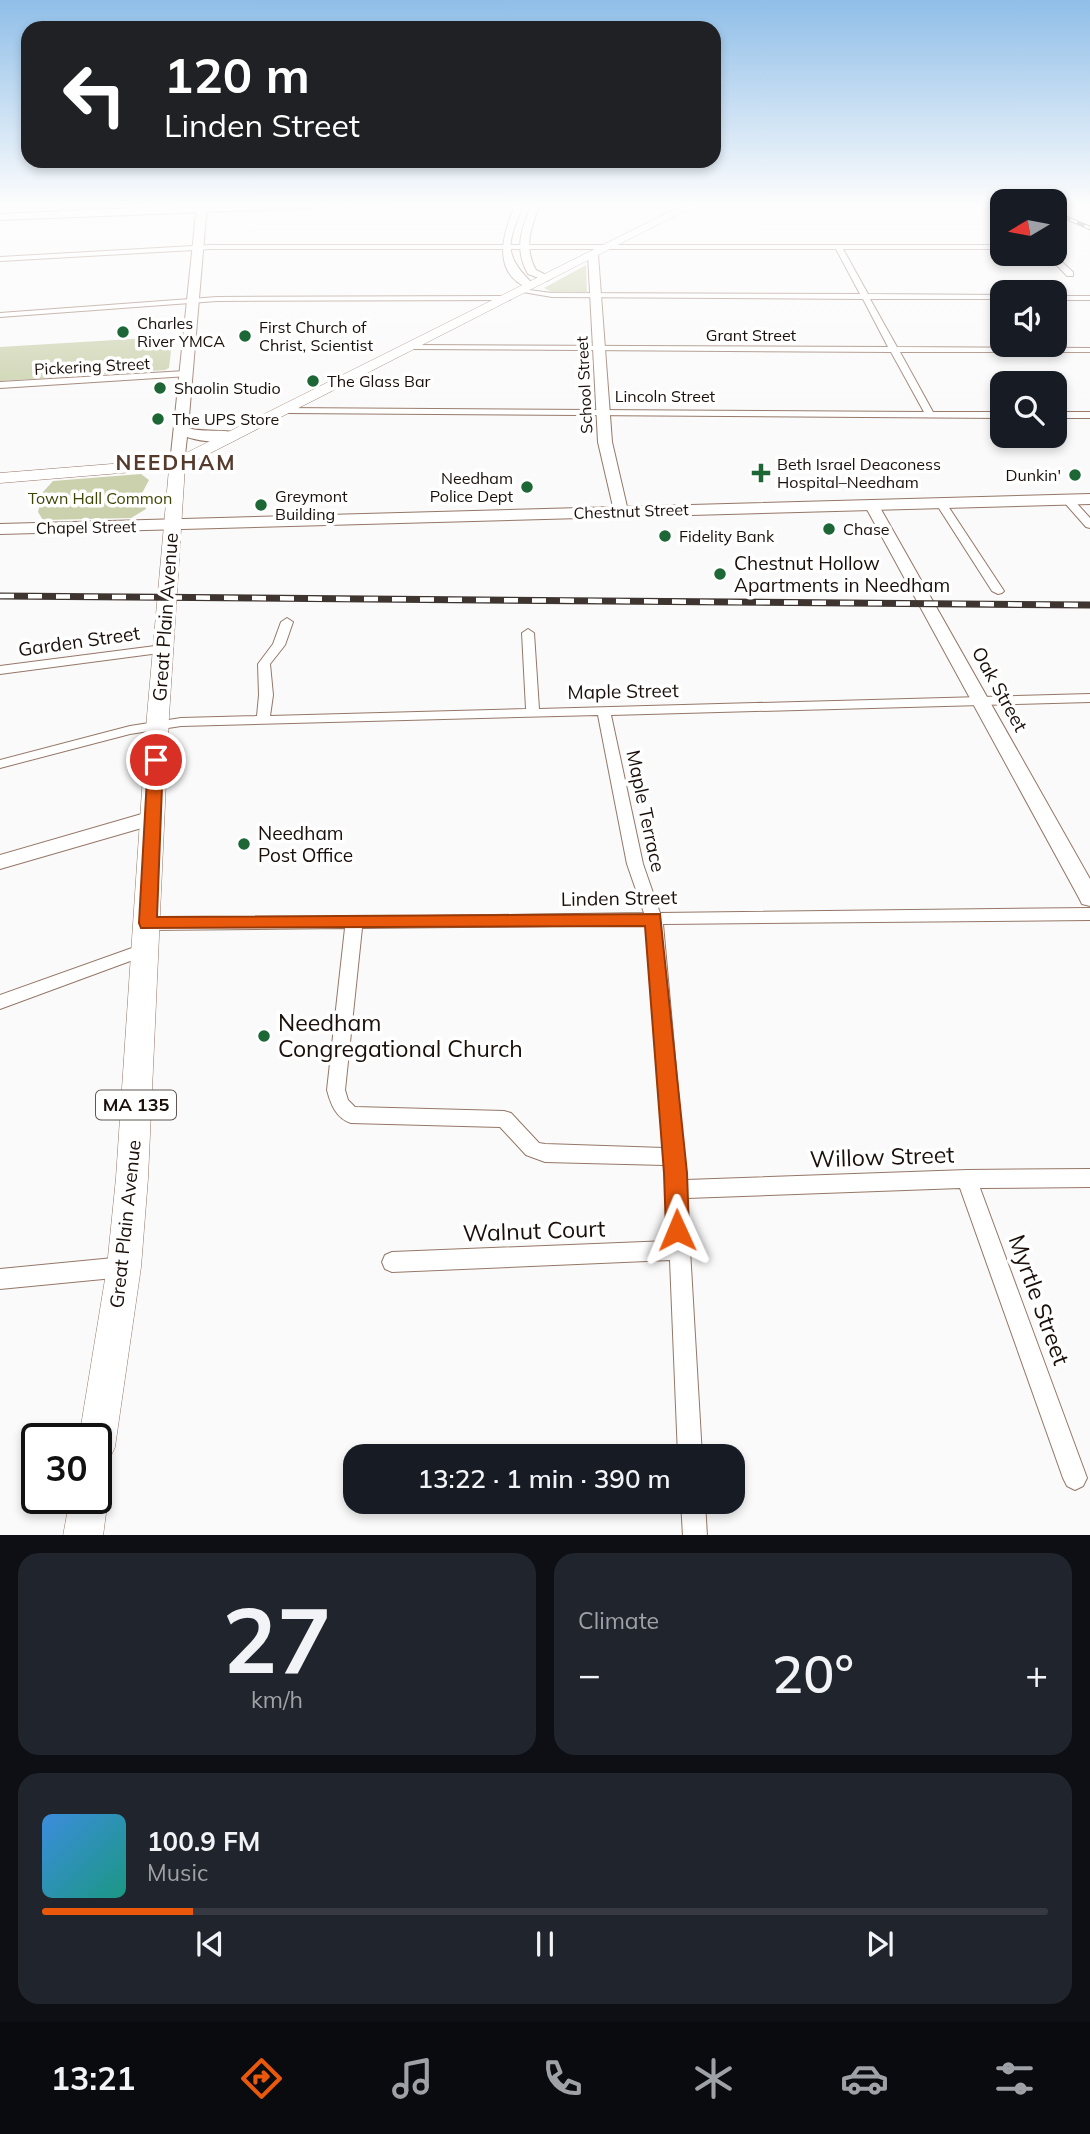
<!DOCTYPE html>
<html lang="en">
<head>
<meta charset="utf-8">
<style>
	:root { --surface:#171b24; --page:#20242c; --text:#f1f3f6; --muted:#9ea1a6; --line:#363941; --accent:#ea580c }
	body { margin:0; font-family:Mulish,sans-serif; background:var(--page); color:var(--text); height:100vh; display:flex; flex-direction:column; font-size:26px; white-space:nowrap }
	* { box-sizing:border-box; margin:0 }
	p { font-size:23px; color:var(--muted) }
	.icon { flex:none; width:38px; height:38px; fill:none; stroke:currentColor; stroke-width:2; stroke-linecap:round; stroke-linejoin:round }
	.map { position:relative; height:1535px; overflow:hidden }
	.sheet { display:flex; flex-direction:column; gap:18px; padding:18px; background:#0d0f14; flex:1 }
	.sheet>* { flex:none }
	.banner { position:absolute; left:21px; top:21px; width:700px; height:147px; border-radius:21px; box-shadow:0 4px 10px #0003; background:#202124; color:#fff; overflow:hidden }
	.needle { width:46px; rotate:260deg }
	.buttons { position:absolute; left:990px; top:189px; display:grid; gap:14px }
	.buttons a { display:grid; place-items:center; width:77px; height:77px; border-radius:14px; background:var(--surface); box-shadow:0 4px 10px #0003; font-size:35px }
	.speed { position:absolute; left:21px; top:1423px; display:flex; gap:14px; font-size:35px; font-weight:700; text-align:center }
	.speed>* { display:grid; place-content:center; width:91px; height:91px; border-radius:50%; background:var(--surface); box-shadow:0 4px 10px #0003; line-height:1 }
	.speed .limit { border:4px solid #111; border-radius:10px; background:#fff; color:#111 }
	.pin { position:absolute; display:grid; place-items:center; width:60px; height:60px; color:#fff; margin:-30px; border:4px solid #fff; border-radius:50%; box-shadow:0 2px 7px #0007 }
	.me { position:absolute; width:77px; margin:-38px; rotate:359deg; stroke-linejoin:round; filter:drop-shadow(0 0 5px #0008) }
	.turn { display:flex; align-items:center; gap:24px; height:147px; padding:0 28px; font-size:32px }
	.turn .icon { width:91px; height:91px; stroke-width:2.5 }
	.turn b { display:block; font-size:49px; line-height:60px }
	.big { font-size:52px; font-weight:600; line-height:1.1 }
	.sheet .widget { flex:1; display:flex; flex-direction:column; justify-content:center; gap:10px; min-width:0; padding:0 24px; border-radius:21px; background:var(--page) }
	.sheet .dial { align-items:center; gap:0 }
	.dial b { font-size:91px; line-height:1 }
	.song { display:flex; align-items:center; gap:21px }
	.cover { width:84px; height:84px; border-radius:10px; background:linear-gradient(135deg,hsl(210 70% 55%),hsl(170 70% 35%)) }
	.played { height:7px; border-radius:4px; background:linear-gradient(90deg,var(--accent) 15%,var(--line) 15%) }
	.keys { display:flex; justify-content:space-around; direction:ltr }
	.heat { display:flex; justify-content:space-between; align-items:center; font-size:38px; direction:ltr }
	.sheet .tiles { flex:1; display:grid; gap:18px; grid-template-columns:1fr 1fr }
	.widget:last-child { grid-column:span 2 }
	.trip { position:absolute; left:343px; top:1444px; width:402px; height:70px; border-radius:21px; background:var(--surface); box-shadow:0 4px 10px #0003; font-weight:600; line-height:70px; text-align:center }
	.dock { display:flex; height:112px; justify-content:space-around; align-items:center; background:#090b0e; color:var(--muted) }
	.dock .icon { width:49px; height:49px }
	.dock .current { color:var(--accent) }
	.dock b { font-size:32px; color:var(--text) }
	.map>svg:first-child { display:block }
	.green { fill:#cad1ac }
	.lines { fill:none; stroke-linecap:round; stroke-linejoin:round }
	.minor-casing { stroke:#957767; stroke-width:2 }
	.tertiary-casing { stroke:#957767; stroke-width:2 }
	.secondary-casing { stroke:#957767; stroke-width:2 }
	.primary-casing { stroke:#957767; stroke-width:1 }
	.minor { fill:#fff; fill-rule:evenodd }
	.tertiary { fill:#fff; fill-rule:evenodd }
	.secondary { fill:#fff; fill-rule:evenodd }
	.primary { fill:#fff; fill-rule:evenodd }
	.rail-far1-casing { stroke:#3e3530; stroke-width:4.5 }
	.rail-casing { stroke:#3e3530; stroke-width:7 }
	.rail-far1 { stroke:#fff; stroke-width:2.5; stroke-dasharray:8; stroke-linecap:butt }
	.rail { stroke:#fff; stroke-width:4.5; stroke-dasharray:14; stroke-linecap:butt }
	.route { fill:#ea580c; stroke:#983908; stroke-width:2 }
	.poi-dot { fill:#1c6735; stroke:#fff; stroke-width:2.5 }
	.labels { text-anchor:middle; stroke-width:7; stroke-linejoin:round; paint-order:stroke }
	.far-poi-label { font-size:16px; fill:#1a0f09; stroke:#fff; text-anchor:start }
	.far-street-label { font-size:16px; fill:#1a0f09; stroke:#fff }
	.far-park-label { font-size:16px; fill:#3e4504; stroke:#fff }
	.shield { fill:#fff; stroke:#5f5753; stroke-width:2 }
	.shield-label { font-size:18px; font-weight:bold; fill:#1a0f09 }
	.poi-label { font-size:19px; fill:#1a0f09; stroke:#fff; text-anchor:start }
	.street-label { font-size:19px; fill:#1a0f09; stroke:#fff }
	.far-district-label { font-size:21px; font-weight:bold; letter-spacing:2px; fill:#563b2d; stroke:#fff }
	.near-poi-label { font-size:23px; fill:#1a0f09; stroke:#fff; text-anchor:start }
	.near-street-label { font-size:23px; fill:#1a0f09; stroke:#fff }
</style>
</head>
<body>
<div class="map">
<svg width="1090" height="1536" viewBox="0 0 1090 1536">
	<rect width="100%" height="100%" fill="#fafafa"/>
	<g class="green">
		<polygon points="586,265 587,292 552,292 544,288"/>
		<polygon points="181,336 172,342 169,368 165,370 0,381 0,347"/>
		<polygon points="141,474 149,480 141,495 146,509 131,518 43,520 38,512 43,492 53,481"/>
	</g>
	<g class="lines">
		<g class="minor-casing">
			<g id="minor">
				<polygon points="64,204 70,204 66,214 63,216 60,214"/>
				<polygon points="997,204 1003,204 1003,209"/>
				<polygon points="1077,204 1090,204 1090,207"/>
				<polygon points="211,245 1003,245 1003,249 843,249 868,294 1003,295 1003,299 870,299 897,347 1090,348 1090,352 900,352 933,412 1003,412 1003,418 285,413 280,410 282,408 924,412 891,352 411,349 407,347 411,345 888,347 863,299 552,297 517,291 521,289 552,293 860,294 836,249 211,249 0,261 0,257"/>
				<polygon points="1046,254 1053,254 1073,272 1073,276 1067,276"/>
				<polygon points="507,296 510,296 510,300 217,301 0,317 0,313 217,297"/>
				<rect x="1055" y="296" width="35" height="4"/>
				<polygon points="185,371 188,372 188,376 0,388 0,382"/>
				<rect x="1055" y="412" width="35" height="6"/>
				<polygon points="1067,496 1071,497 1090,518 1090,528 1086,527 1063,501 1062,499"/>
				<polygon points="940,499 944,500 1004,591 1002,593 998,594 992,591 935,502"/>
				<path d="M287,618L293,622L285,645L270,664L273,695L270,716L526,709L522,633L528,629L534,633L539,709L1090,694V702L611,715L643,864L660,913L1090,908V920L663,924L686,1180L967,1170L1090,1169V1187L980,1188L1087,1478L1083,1486L1075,1490L1067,1486L1063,1478L960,1188L687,1198L702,1456H678L670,1260L392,1272L385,1269L382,1262L385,1255L392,1252L669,1241L665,1165L545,1162L526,1155L500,1127L351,1123C336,1118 331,1105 327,1090L345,928L148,930L142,928L140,924L142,920L644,913L627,864L598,715L181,726L130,734L0,768V760L130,726L181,718L257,716L259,695L258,664L273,644L281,622ZM646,925L664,1148L545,1144L539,1143L511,1113L504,1111L355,1107L348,1100L345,1090L362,928Z"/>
				<polygon points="163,645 167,646 169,649 167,652 0,674 0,666"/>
				<polygon points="146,943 152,945 154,949 152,953 0,1009 0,995"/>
				<polygon points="124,1257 131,1260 134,1267 131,1274 124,1277 0,1289 0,1269"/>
				<polygon points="681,1502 705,1502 707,1536 683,1536"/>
			</g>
		</g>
		<g class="tertiary-casing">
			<g id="tertiary">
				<polygon points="223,204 413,204 0,220 0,214"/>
				<path d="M516,204H524C506,245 503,255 535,286L530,289C491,274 502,234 516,204Z"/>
				<path d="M532,204H540C531,227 523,247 536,270L552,278L547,281L528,274C514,249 521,229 532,204Z"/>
				<polygon points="593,252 598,255 612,442 628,511 621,515 614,511 598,442 588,255"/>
				<polygon points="871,500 878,504 1090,879 1090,906 1082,904 1079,898 864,504"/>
				<polygon points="152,811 159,813 162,818 159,823 0,869 0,855"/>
			</g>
		</g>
		<g class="secondary-casing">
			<g id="secondary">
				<path d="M197,204H207L188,428C203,433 231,428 240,435C228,445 202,442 187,437L184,464L177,468L170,464Z"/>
				<polygon points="1090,494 1090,504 0,534 0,524"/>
			</g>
		</g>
		<g class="primary-casing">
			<g id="primary">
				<polygon points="685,204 698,204 185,466 169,716 148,1178 141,1267 115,1447 109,1460 96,1466 96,1438 79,1438 107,1267 116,1178 147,716 169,469 0,483 0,473 174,459"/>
				<polygon points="96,1482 103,1484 108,1498 103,1536 63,1536 70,1498 96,1498"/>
			</g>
		</g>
		<use href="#minor" class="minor"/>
		<use href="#tertiary" class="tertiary"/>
		<use href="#secondary" class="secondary"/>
		<use href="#primary" class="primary"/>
		<g class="rail-far1-casing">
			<polyline id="rail-far1" points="1055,213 1090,228"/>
		</g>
		<g class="rail-casing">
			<polyline id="rail" points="0,596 1090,605"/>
		</g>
		<use href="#rail-far1" class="rail-far1"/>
		<use href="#rail" class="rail"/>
	</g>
	<linearGradient id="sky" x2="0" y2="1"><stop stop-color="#8fbee8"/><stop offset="0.49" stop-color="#fdfdfd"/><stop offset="1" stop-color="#fdfdfd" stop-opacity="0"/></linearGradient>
	<rect width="1090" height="419" fill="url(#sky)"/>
	<polygon class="route" points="156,755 163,760 157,917 660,914 687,1173 689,1230 685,1237 677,1240 669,1237 666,1230 664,1173 645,926 141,928 139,923 148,760"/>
	<g class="poi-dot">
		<circle cx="123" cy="332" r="7"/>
		<circle cx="245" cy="336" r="7"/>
		<circle cx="313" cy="381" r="7"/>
		<circle cx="160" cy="388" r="7"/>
		<circle cx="158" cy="419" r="7"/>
		<path d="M757.5 462.5h7v7h7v7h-7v7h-7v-7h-7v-7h7z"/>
		<circle cx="1075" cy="475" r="7"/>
		<circle cx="527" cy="487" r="7"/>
		<circle cx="261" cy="505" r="7"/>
		<circle cx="829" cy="529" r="7"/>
		<circle cx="665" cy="536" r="7"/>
		<circle cx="720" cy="574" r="7"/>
		<circle cx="244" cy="844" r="7"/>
		<circle cx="264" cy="1036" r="7"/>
	</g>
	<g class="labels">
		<g class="far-poi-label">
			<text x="137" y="329">Charles<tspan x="137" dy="18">River YMCA</tspan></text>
			<text x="259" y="333">First Church of<tspan x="259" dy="18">Christ, Scientist</tspan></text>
			<text x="327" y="387">The Glass Bar</text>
			<text x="174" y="394">Shaolin Studio</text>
			<text x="172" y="425">The UPS Store</text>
			<text x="777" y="470">Beth Israel Deaconess<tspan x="777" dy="18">Hospital–Needham</tspan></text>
			<text x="1061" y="481" text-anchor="end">Dunkin'</text>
			<text x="513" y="484" text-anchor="end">Needham<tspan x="513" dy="18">Police Dept</tspan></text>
			<text x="275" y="502">Greymont<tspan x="275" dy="18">Building</tspan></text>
			<text x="843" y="535">Chase</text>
			<text x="679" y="542">Fidelity Bank</text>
		</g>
		<g class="far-street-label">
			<text x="751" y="341">Grant Street</text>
			<text transform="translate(92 366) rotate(-3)" y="6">Pickering Street</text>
			<text transform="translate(584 385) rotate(-93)" y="6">School Street</text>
			<text x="665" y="402">Lincoln Street</text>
			<text transform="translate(631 511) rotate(-2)" y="6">Chestnut Street</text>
			<text transform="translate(86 527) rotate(-1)" y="6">Chapel Street</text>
		</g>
		<g class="far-park-label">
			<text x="100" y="504">Town Hall Common</text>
		</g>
		<rect class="shield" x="96" y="1090.5" width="80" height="29" rx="5"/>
		<g class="shield-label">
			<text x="136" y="1111">MA 135</text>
		</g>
		<g class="poi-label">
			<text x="734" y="570">Chestnut Hollow<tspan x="734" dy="22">Apartments in Needham</tspan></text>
			<text x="258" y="840">Needham<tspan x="258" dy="22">Post Office</tspan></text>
		</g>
		<g class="street-label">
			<text transform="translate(165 617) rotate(-86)" y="7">Great Plain Avenue</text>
			<text transform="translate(79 641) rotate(-8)" y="7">Garden Street</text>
			<text transform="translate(1000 689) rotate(61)" y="7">Oak Street</text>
			<text transform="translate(623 691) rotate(-1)" y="7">Maple Street</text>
			<text transform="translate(646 811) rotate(78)" y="7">Maple Terrace</text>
			<text transform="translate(619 898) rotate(-1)" y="7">Linden Street</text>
			<text transform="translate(125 1224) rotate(-84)" y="7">Great Plain Avenue</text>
		</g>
		<g class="far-district-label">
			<text x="176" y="470">NEEDHAM</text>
		</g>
		<g class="near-poi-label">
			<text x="278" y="1031">Needham<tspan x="278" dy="26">Congregational Church</tspan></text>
		</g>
		<g class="near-street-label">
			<text transform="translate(882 1157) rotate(-2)" y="8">Willow Street</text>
			<text transform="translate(534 1231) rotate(-2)" y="8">Walnut Court</text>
			<text transform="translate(1039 1300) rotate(70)" y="8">Myrtle Street</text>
		</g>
	</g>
</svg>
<div class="buttons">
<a><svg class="needle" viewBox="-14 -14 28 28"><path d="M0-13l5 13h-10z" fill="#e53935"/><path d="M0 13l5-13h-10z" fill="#9ea1a6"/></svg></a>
<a><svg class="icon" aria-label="sound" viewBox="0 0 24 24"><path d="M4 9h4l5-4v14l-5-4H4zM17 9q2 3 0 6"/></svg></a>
<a><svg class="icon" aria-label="search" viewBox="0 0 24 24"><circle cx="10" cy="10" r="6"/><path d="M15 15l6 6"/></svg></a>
</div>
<div class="speed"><div class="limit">30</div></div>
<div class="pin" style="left:156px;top:760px;background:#d93025"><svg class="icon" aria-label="arrive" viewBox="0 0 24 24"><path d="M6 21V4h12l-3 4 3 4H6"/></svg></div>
<svg class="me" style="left:677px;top:1230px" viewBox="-20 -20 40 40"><path d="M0-17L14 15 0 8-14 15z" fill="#ea580c" stroke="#fff" stroke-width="4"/></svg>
<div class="trip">13:22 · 1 min · 390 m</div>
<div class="banner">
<div class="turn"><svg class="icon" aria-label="left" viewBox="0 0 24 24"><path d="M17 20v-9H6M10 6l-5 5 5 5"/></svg><div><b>120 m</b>Linden Street</div></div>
</div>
</div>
<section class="sheet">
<div class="tiles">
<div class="widget dial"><b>27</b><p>km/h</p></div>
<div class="widget"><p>Climate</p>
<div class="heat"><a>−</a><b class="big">20°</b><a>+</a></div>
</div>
<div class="widget">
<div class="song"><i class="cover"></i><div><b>100.9 FM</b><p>Music</p></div></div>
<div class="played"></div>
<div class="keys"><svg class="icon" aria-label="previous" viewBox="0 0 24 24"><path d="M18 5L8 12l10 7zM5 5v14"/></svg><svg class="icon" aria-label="pause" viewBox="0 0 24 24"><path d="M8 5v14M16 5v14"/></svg><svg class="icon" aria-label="next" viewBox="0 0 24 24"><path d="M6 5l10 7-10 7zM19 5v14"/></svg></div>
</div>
</div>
</section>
<nav class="dock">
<b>13:21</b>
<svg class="icon current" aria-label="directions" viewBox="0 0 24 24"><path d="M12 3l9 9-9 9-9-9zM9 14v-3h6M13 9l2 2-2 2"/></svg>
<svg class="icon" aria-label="music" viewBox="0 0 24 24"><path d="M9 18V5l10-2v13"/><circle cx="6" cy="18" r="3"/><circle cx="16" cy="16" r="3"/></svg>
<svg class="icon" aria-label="phone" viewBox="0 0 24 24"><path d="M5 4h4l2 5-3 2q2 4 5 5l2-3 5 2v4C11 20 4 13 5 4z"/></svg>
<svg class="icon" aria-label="climate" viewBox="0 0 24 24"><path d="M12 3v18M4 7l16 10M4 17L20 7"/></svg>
<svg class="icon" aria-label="car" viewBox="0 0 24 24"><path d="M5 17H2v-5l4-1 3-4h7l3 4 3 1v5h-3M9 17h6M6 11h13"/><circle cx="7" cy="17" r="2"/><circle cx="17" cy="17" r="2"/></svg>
<svg class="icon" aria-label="filters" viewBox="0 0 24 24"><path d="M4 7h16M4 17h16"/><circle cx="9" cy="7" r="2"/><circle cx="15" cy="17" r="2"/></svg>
</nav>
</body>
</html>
